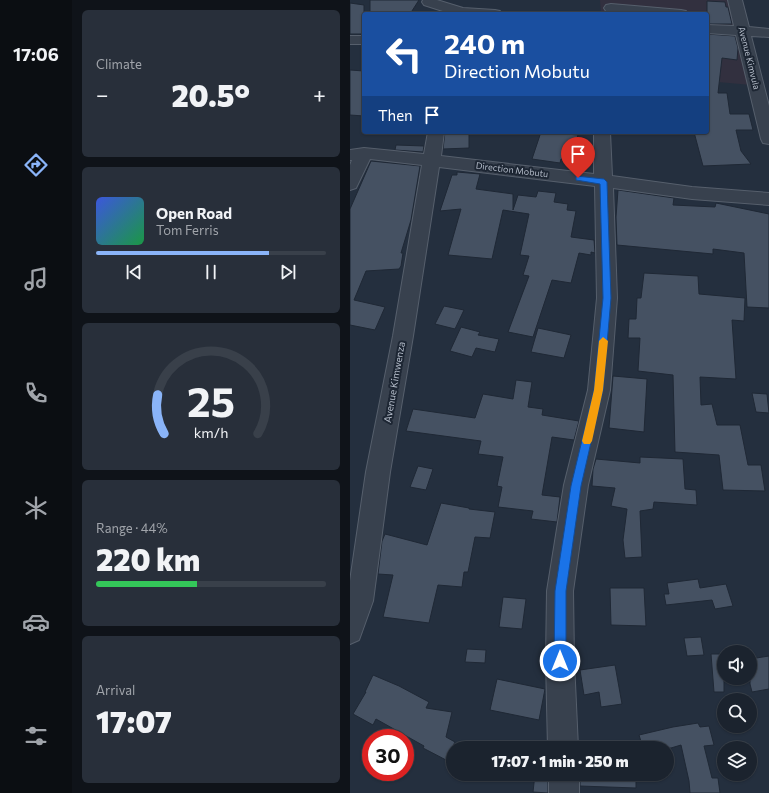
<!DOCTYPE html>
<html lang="en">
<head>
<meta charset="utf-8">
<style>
	:root { --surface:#1b232e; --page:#282f3a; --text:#f1f3f6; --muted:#a0a4aa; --line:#39404a; --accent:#8ab4f8 }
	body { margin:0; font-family:Commissioner,sans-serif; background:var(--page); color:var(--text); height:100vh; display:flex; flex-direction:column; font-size:15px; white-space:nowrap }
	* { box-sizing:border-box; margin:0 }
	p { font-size:13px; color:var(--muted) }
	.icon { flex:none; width:22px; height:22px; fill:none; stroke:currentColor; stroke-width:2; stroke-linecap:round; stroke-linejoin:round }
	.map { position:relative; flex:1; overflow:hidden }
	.details { display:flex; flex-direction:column; gap:10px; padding:10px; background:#0f1319; width:278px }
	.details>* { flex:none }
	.hud { position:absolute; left:12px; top:12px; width:347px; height:122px; border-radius:4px; box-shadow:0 1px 3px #0004,0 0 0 1px var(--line); background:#1a4fa0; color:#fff; overflow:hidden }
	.tools { position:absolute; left:367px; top:645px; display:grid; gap:8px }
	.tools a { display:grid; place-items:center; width:40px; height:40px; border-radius:50%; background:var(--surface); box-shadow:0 1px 3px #0004,0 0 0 1px var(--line); font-size:20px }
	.speed { position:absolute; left:12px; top:729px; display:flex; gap:8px; font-size:20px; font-weight:700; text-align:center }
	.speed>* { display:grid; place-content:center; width:52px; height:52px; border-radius:50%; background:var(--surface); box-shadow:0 1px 3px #0004,0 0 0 1px var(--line); line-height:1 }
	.speed .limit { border:6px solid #d22; background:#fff; color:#111 }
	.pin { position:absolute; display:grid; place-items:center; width:34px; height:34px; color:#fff; margin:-41px -17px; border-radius:50% 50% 50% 0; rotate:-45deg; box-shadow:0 0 4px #0007 }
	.pin .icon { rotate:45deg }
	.me { position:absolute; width:44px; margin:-22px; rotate:0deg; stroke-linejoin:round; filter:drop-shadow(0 0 3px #0008) }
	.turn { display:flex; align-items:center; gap:14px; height:84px; padding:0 16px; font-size:18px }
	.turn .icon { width:52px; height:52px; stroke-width:2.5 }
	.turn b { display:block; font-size:28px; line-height:34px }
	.then { display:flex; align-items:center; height:38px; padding:0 16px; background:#0003; gap:8px; font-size:15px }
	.big { font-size:30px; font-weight:800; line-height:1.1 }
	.details .tile { flex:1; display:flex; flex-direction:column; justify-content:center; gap:6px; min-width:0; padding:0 14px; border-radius:6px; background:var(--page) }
	.details .dial { align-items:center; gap:0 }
	.dial svg { height:104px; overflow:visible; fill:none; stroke:var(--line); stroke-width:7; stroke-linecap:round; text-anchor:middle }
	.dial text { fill:var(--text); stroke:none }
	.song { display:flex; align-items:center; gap:12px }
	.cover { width:48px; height:48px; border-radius:6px; background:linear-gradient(135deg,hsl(230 70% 55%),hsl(140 70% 35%)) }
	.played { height:4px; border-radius:2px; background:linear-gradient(90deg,var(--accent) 75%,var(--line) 75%) }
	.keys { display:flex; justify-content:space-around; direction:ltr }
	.heat { display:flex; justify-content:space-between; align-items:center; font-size:22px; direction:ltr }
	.charge { height:6px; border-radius:3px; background:linear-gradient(90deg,#34c759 44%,var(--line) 0) }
	.trip { position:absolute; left:96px; top:741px; width:228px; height:40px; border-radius:20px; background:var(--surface); box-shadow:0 1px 3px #0004,0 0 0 1px var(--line); font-weight:800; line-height:40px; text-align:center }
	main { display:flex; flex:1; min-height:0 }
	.tabs { display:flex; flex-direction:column; width:72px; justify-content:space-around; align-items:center; background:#0b0e12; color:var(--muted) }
	.tabs .icon { width:28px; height:28px }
	.tabs .selected { color:var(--accent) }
	.tabs b { font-size:18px; color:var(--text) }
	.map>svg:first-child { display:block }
	.medical { fill:#32303f }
	.building { fill:#455162; stroke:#1f2835 }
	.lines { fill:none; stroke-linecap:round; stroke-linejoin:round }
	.minor-casing { stroke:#565f6c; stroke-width:2 }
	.minor { fill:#38414e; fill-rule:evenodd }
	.route { fill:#1a73e8; stroke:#114b97 }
	.slow { fill:#f59e0b }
	.labels { text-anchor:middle; stroke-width:4; stroke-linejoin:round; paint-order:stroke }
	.far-street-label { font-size:9px; fill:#b4bcc9; stroke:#1d2633 }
	.street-label { font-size:10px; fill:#b4bcc9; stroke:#1d2633 }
</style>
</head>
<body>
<main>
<nav class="tabs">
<b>17:06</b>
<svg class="icon selected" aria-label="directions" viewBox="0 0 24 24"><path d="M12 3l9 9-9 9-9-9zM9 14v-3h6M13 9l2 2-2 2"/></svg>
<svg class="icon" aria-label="music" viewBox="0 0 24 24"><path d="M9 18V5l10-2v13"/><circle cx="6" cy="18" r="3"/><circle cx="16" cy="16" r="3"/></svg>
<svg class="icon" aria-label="phone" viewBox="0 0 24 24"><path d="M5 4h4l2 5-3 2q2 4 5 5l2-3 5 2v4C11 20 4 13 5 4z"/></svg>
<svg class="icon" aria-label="climate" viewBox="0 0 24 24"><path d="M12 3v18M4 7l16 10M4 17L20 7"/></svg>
<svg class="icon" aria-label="car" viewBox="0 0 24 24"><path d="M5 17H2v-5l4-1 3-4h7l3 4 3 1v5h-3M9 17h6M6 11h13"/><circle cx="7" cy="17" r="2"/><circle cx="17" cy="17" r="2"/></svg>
<svg class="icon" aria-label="filters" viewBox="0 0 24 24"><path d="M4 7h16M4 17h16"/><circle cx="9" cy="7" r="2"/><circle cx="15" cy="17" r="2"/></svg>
</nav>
<section class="details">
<div class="tile"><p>Climate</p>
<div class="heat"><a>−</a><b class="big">20.5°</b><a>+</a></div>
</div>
<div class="tile">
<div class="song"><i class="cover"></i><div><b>Open Road</b><p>Tom Ferris</p></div></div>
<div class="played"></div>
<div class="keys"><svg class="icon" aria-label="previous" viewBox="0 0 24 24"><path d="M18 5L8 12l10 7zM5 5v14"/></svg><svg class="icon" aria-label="pause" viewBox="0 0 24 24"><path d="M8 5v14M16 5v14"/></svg><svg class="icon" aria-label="next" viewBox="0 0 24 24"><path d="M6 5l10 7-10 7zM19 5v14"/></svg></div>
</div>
<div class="tile dial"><svg viewBox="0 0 100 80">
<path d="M14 69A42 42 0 1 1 86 69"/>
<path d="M14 69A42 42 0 0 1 9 39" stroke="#8ab4f8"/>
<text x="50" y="56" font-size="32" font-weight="700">25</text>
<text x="50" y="72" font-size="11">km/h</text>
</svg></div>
<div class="tile"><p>Range · 44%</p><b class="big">220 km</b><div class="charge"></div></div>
<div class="tile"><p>Arrival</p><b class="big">17:07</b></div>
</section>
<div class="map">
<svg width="419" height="793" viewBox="0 0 419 793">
	<rect width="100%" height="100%" fill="#242f3e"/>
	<polygon class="medical" points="250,0 381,0 401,85 357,81 357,14 251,14"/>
	<g class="building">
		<polygon points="20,0 69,0 60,14 20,14"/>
		<polygon points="357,1 375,2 376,7 378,7 382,24 357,24"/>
		<polygon points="0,3 14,5 14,30 12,34 0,34"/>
		<polygon points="357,34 385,36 388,48 387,60 372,58 368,93 377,93 380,114 399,114 403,130 386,130 391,151 401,164 353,166 344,132 357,132"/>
		<polygon points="0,70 14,71 14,116 0,115"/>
		<polygon points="95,132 119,132 119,148 93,149"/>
		<polygon points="191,132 228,135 220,160 211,159 210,163 182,159"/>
		<polygon points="46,145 74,146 73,152 45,150"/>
		<polygon points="21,161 70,166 61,220 51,253 53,253 51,266 49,269 16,271 4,300 35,307 25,330 0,325 0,209"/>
		<polygon points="107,172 130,174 126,189 163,194 163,210 168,195 186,197 188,191 206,193 204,202 218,204 217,210 226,211 221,237 244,240 245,253 241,252 241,255 229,253 221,283 202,280 183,337 158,332 179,276 173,275 179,256 170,255 179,214 153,210 142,259 98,255 111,209 90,211 102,175 107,175"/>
		<polygon points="268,190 324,198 323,205 365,207 366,203 419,214 419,308 397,307 394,253 363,249 363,254 267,245 266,217"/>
		<polygon points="294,273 348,276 349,294 395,298 394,321 382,320 386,379 350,377 351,405 362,404 367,425 390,425 398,465 411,465 415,491 373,490 369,455 325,452 323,375 288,371 290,338 278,338 279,319 286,319 287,298 291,298"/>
		<polygon points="94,306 114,310 105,329 85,324"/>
		<polygon points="111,327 130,332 128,335 149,339 145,352 126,348 122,357 100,351"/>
		<polygon points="188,328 221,335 214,358 181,352"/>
		<polygon points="263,376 297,379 294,432 259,428"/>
		<polygon points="166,380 182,382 178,407 193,409 192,415 229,421 224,440 202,437 192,495 210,497 207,522 181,519 183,511 148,507 152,487 147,486 153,457 128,454 131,441 56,431 63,409 125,418 133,394 163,399"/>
		<polygon points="402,393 417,394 419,413 406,412"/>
		<polygon points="290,457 333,459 335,489 346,490 347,505 304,502 303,509 290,511 292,557 275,558 273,540 277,509 261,506 265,488 242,486 243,469 246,459 290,463"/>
		<polygon points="68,466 83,469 76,490 60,487"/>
		<polygon points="91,503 119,508 119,509 145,512 140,538 125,537 118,572 114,572 112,587 88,585 79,623 33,617 43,575 28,574 32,541 35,534 77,545"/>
		<polygon points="348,579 350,588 376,584 383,606 365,609 362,600 316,605 314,594 319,594 317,583"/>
		<polygon points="260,588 294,588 296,626 261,625"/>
		<polygon points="153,597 176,599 172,629 149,627"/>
		<polygon points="351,637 354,655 337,656 334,638"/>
		<polygon points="117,649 136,650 135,663 115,662"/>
		<polygon points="361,654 374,654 374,692 364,692"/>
		<polygon points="419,656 419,689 402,692 400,684 400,659"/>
		<polygon points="265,665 272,704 251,707 249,692 234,695 230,670"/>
		<polygon points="23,675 49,686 79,702 76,708 102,712 96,737 105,742 96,760 73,748 74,746 26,719 23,725 3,714 16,692 15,692"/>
		<polygon points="147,679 195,689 189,720 140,710"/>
		<polygon points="348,723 350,727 359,726 364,745 354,746 362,778 368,778 370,793 340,793 339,781 331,745 321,748 293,748 289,735 323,727"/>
		<polygon points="185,774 198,774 198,793 183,792"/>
		<polygon points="230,774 286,774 286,788 230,786"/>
	</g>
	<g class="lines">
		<g class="minor-casing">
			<g id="minor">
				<polygon points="73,0 87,0 113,8 145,10 150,11 152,14 98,14 99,13 74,5 72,2"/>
				<polygon points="378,0 392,0 399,27 419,29 419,37 401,36 419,106 419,144 413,143 411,139 386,35 357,33 357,25 384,26"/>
				<polygon points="261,4 331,10 336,11 338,14 281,14 256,11 254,8 256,5"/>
				<rect x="0" y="36" width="14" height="8"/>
				<polygon points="78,132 94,132 91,156 244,174 244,132 260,132 262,176 342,187 419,193 419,205 342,199 263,188 267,298 260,390 238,485 223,591 224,661 228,748 198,748 196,661 197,591 214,485 238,390 247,298 245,186 89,167 63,336 40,472 23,601 9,640 0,644 0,581 16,472 43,336 72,165 20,159 6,188 0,190 0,165 2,160 0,160 0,150 14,148 74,154"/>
				<rect x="199" y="774" width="30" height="19"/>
			</g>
		</g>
		<use href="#minor" class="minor"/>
	</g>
	<polygon class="route" points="226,176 254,179 257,182 261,298 253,390 231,486 216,591 216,661 214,665 210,667 206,665 204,661 205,591 221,486 244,390 253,298 250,184 226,180"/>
	<polygon class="slow" points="253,337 258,341 253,390 242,441 240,444 234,444 232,441 244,390 249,341"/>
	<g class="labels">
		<g class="far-street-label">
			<text transform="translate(399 58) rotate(76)" y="3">Avenue Kimvula</text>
			<text transform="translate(162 170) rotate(7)" y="3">Direction Mobutu</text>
		</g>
		<g class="street-label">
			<text transform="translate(44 382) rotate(-80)" y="4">Avenue Kimwenza</text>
		</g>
	</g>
</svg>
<div class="tools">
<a><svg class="icon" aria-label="sound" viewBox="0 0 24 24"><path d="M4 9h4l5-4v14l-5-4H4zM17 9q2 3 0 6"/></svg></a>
<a><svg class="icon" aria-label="search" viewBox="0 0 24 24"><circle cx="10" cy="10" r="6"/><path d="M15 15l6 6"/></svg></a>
<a><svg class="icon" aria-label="layers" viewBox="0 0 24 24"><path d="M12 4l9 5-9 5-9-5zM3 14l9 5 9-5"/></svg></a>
</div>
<div class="speed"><div class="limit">30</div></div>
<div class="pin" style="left:228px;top:178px;background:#d93025"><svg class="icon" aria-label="arrive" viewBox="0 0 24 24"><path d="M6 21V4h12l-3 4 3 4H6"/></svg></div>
<svg class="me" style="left:210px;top:661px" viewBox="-20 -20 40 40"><circle r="17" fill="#1a73e8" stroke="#fff" stroke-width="3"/><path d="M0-11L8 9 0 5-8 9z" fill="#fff"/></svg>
<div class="trip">17:07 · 1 min · 250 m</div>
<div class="hud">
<div class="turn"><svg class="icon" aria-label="left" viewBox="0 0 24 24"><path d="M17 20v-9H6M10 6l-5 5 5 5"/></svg><div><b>240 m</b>Direction Mobutu</div></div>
<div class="then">Then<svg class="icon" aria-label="arrive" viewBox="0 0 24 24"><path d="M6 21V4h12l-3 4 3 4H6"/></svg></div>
</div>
</div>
</main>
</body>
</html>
